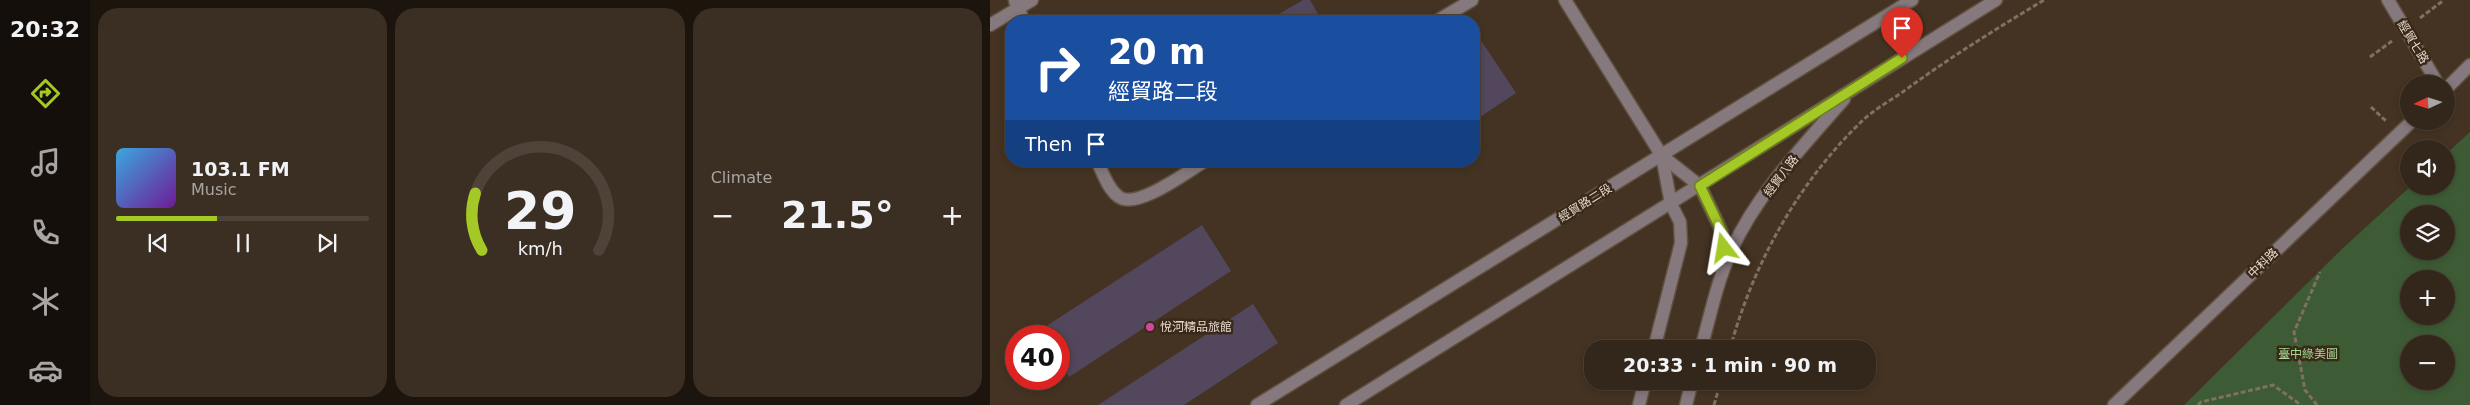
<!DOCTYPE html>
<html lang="en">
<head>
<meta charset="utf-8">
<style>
	:root { --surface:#33261a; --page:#3b2e23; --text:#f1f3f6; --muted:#a9a5a2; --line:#4e4339; --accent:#a4c825 }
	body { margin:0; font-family:"DejaVu Sans","Noto Sans TC",sans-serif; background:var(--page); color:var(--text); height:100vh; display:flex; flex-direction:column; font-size:19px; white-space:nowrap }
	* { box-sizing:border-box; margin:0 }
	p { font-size:16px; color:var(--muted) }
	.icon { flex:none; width:28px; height:28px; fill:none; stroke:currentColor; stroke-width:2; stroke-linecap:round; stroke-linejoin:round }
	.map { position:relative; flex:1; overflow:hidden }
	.drawer { display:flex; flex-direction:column; gap:8px; padding:8px; background:#1c150e; width:900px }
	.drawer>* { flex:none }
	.hud { position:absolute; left:15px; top:15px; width:475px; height:152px; border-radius:20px; box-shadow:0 2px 8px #0003,0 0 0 1px var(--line); background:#1a4fa0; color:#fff; overflow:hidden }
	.needle { width:32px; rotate:266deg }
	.controls { position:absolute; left:1410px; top:75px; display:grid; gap:10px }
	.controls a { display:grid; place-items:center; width:55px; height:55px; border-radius:50%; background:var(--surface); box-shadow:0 2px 8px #0003,0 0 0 1px var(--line); font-size:25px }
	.speed { position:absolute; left:15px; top:325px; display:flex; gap:10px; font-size:25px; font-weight:700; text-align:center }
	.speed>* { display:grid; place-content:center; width:65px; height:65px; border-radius:50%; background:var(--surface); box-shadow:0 2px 8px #0003,0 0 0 1px var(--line); line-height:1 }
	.speed .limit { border:8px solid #d22; background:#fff; color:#111 }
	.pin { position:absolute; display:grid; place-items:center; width:42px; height:42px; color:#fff; margin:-51px -21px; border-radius:50% 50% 50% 0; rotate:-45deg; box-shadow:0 0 5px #0007 }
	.pin .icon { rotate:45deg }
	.me { position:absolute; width:55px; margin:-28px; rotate:346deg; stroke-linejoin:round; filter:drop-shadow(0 0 4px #0008) }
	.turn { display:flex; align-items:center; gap:18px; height:105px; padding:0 20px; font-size:22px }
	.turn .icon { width:65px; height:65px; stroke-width:2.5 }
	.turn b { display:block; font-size:35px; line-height:42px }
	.then { display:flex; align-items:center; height:48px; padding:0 20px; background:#0003; gap:10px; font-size:19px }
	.big { font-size:38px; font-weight:700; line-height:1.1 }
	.drawer .card { flex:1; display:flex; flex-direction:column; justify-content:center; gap:8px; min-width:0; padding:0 18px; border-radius:20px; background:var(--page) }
	.drawer .dial { align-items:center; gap:0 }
	.dial svg { height:130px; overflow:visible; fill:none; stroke:var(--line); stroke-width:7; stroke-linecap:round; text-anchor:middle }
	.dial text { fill:var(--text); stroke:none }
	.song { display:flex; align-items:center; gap:15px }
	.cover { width:60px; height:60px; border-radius:8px; background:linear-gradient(135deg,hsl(200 70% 55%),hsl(280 70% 35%)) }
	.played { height:5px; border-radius:2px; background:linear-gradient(90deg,var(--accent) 40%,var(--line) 40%) }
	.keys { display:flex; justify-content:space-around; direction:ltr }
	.heat { display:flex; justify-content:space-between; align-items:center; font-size:28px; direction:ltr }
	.drawer .tiles { flex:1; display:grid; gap:8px; grid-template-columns:repeat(3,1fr) }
	.trip { position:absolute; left:594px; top:340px; width:292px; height:50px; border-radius:20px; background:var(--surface); box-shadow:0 2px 8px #0003,0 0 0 1px var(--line); font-weight:700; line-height:50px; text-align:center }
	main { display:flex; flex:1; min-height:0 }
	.tab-bar { display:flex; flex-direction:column; width:90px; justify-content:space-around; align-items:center; background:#140f0a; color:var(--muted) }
	.tab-bar .icon { width:35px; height:35px }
	.tab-bar .on { color:var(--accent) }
	.tab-bar b { font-size:22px; color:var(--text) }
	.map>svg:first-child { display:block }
	.green { fill:#3d5c35; fill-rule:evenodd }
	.building { fill:#52475c }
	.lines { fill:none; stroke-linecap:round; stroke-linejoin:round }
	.minor-casing { stroke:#615141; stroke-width:15 }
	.path { stroke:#7f7062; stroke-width:3; stroke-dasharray:5 2.5; stroke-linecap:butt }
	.minor { stroke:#85797d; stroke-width:12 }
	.route-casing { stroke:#6b8218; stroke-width:12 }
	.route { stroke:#a4c825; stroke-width:9 }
	.hotel-dot { fill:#d1479c; stroke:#3a2918; stroke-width:2 }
	.labels { text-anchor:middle; stroke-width:5; stroke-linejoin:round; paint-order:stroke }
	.street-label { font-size:12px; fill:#e5dacf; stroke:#3a2918 }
	.poi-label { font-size:12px; fill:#e5dacf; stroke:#3a2918; text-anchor:start }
	.park-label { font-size:12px; fill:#a3d894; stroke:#3a2918 }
</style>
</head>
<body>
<main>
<nav class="tab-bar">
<b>20:32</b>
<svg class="icon on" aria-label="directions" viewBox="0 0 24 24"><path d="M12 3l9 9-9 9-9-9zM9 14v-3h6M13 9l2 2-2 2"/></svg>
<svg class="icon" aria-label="music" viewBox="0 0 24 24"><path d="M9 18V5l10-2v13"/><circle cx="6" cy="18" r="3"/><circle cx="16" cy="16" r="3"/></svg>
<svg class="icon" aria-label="phone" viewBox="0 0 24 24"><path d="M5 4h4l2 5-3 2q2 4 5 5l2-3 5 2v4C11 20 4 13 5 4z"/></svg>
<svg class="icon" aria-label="climate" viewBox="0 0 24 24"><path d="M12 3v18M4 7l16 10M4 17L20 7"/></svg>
<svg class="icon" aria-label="car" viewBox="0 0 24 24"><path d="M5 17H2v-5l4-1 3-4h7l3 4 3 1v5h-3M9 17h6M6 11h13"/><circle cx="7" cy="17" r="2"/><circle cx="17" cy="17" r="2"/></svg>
</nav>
<section class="drawer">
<div class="tiles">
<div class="card">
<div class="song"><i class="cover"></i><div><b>103.1 FM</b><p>Music</p></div></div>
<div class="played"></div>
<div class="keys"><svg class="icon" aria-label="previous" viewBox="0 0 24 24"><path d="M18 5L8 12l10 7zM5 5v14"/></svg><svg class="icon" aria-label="pause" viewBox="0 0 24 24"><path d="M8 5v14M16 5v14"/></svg><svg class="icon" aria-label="next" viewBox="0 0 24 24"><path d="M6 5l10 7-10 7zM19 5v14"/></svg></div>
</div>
<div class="card dial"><svg viewBox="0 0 100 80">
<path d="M14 69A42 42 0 1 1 86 69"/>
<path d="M14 69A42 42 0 0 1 10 34" stroke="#a4c825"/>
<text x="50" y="56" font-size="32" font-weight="700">29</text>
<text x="50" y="72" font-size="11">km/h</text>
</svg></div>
<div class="card"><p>Climate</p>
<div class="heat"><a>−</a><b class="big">21.5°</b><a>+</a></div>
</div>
</div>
</section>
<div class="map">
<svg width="1480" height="405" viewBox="0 0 1480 405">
	<rect width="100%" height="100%" fill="#432"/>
	<path class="green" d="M1480,132V405H1194L1353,248L1421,186H1456V154ZM1419,214H1456V251H1419ZM1419,279H1456V316H1419ZM1419,344H1456V381H1419Z"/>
	<g class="building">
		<polygon points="313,0 320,0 332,21 277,21"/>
		<polygon points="484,30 526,93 484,121"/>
		<polygon points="212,225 241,271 79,377 69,362 69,336 41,336"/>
		<polygon points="263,304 288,343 194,405 108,405"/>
	</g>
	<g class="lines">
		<g class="minor-casing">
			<g id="minor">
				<polyline points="575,0 672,156 710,186 732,232 734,248 732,274"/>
				<polyline points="1398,0 1448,84"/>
				<polyline points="25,1 34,21"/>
				<polyline points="447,21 482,0"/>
				<polyline points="0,25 42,0"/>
				<polyline points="1456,89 1480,65"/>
				<path d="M107,161C113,173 118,189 129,197C147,210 198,171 215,161"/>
				<polyline points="664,349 691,243 690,222 681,204 672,156"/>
				<path d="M711,349C720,316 727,282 741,251C767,194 813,146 854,99"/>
				<polyline points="267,405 922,0"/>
				<polyline points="356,405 1006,0"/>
				<polyline points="649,405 655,381"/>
				<polyline points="696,405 702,381"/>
				<polyline points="1124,405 1422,121"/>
			</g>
		</g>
		<g class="path">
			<polyline points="1430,18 1454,0"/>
			<polyline points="1380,57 1402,41"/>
			<polyline points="1381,107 1396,121"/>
			<path d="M740,349C763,264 808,183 871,122C883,110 900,101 914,91C959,58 1006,29 1054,0"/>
			<polyline points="724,405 731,381"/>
			<polyline points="1208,405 1211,402 1283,385 1311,405"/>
			<polyline points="1327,405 1315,390 1304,332 1330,272"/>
		</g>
		<use href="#minor" class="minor"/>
	</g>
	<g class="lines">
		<g class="route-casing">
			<polyline id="route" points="734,248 732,232 710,186 912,58"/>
		</g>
		<use href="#route" class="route"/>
	</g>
	<circle class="hotel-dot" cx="160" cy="327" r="5"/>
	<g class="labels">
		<g class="street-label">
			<text transform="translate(1423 42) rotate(59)" y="4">經貿七路</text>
			<text transform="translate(791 176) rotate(-53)" y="4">經貿八路</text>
			<text transform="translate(595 203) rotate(-32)" y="4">經貿路二段</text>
			<text transform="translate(1273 263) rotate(-44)" y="4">中科路</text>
		</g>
		<g class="poi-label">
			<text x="170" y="331">悅河精品旅館</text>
		</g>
		<g class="park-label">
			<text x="1318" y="358">臺中綠美圖</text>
		</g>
	</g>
</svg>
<div class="controls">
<a><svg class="needle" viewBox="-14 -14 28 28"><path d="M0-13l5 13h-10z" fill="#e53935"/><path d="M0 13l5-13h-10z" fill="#a9a5a2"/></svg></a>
<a><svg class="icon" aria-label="sound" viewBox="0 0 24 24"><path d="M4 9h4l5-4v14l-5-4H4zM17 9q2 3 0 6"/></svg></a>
<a><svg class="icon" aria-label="layers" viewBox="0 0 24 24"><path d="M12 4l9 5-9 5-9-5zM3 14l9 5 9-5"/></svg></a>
<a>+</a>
<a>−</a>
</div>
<div class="speed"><div class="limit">40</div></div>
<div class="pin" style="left:912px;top:58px;background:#d93025"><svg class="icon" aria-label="arrive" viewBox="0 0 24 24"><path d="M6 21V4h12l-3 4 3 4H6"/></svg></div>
<svg class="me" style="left:734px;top:248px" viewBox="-20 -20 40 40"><path d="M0-17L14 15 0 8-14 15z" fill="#a4c825" stroke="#fff" stroke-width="4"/></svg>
<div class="trip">20:33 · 1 min · 90 m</div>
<div class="hud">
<div class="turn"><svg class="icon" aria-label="right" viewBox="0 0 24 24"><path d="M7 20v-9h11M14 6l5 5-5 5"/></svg><div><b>20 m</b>經貿路二段</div></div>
<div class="then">Then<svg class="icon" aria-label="arrive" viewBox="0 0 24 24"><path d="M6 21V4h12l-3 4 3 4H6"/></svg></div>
</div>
</div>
</main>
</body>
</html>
